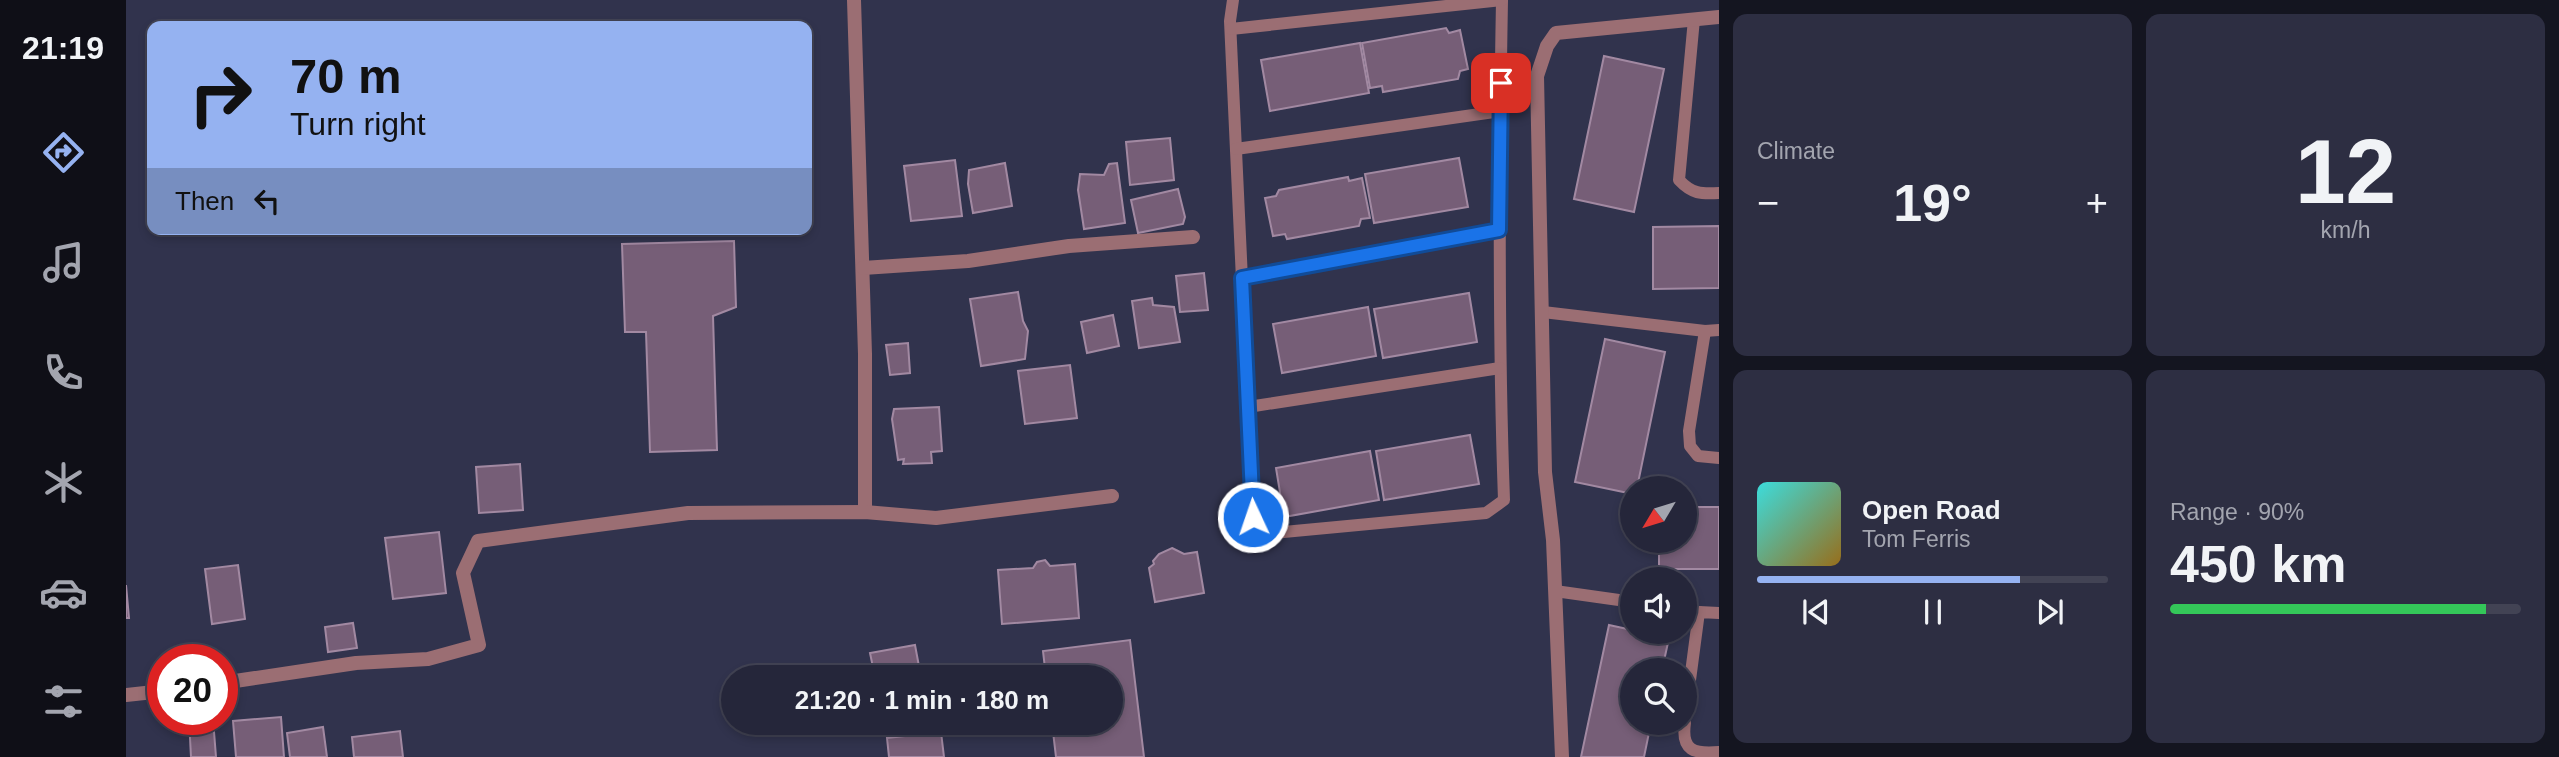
<!DOCTYPE html>
<html lang="en">
<head>
<meta charset="utf-8">
<style>
	:root { --surface:#25263a; --page:#2d2e42; --text:#f1f3f6; --muted:#a3a5af; --line:#424354; --accent:#95b2f1 }
	body { margin:0; font-family:Arial,sans-serif; background:var(--page); color:var(--text); height:100vh; display:flex; flex-direction:column; font-size:26px; white-space:nowrap }
	* { box-sizing:border-box; margin:0 }
	p { font-size:23px; color:var(--muted) }
	.icon { flex:none; width:38px; height:38px; fill:none; stroke:currentColor; stroke-width:2; stroke-linecap:round; stroke-linejoin:round }
	.map { position:relative; flex:1; overflow:hidden }
	.details { display:flex; flex-direction:column; gap:14px; padding:14px; background:#141520; width:840px }
	.details>* { flex:none }
	.banner { position:absolute; left:21px; top:21px; width:665px; height:214px; border-radius:14px; box-shadow:0 4px 10px #0003,0 0 0 2px var(--line); background:#95b2f1; color:#111; overflow:hidden }
	.needle { width:46px; rotate:232deg }
	.tools { position:absolute; left:1494px; top:476px; display:grid; gap:14px }
	.tools a { display:grid; place-items:center; width:77px; height:77px; border-radius:50%; background:var(--surface); box-shadow:0 4px 10px #0003,0 0 0 2px var(--line); font-size:35px }
	.speed { position:absolute; left:21px; top:644px; display:flex; gap:14px; font-size:35px; font-weight:700; text-align:center }
	.speed>* { display:grid; place-content:center; width:91px; height:91px; border-radius:50%; background:var(--surface); box-shadow:0 4px 10px #0003,0 0 0 2px var(--line); line-height:1 }
	.speed .limit { border:10px solid #d22; background:#fff; color:#111 }
	.pin { position:absolute; display:grid; place-items:center; width:60px; height:60px; color:#fff; margin:-30px; border-radius:14px; box-shadow:0 4px 10px #0006 }
	.me { position:absolute; width:77px; margin:-38px; rotate:357deg; stroke-linejoin:round; filter:drop-shadow(0 0 5px #0008) }
	.turn { display:flex; align-items:center; gap:24px; height:147px; padding:0 28px; font-size:32px }
	.turn .icon { width:91px; height:91px; stroke-width:2.5 }
	.turn b { display:block; font-size:49px; line-height:60px }
	.then { display:flex; align-items:center; height:66px; padding:0 28px; background:#0003; gap:14px; font-size:26px }
	.big { font-size:52px; font-weight:600; line-height:1.1 }
	.details .tile { flex:1; display:flex; flex-direction:column; justify-content:center; gap:10px; min-width:0; padding:0 24px; border-radius:14px; background:var(--page) }
	.details .dial { align-items:center; gap:0 }
	.dial b { font-size:91px; line-height:1 }
	.song { display:flex; align-items:center; gap:21px }
	.cover { width:84px; height:84px; border-radius:10px; background:linear-gradient(135deg,hsl(180 70% 55%),hsl(40 70% 35%)) }
	.played { height:7px; border-radius:4px; background:linear-gradient(90deg,var(--accent) 75%,var(--line) 75%) }
	.keys { display:flex; justify-content:space-around; direction:ltr }
	.heat { display:flex; justify-content:space-between; align-items:center; font-size:38px; direction:ltr }
	.charge { height:10px; border-radius:5px; background:linear-gradient(90deg,#34c759 90%,var(--line) 0) }
	.details .tiles { flex:1; display:grid; gap:14px; grid-template-columns:repeat(2,1fr) }
	.trip { position:absolute; left:595px; top:665px; width:402px; height:70px; border-radius:35px; background:var(--surface); box-shadow:0 4px 10px #0003,0 0 0 2px var(--line); font-weight:600; line-height:70px; text-align:center }
	main { display:flex; flex:1; min-height:0 }
	.tab-bar { display:flex; flex-direction:column; width:126px; justify-content:space-around; align-items:center; background:#0f0f17; color:var(--muted) }
	.tab-bar .icon { width:49px; height:49px }
	.tab-bar .on { color:var(--accent) }
	.tab-bar b { font-size:32px; color:var(--text) }
	.map>svg:first-child { display:block }
	.building { fill:#765e77; stroke:#a289a2; stroke-width:2 }
	.lines { fill:none; stroke-linecap:round; stroke-linejoin:round }
	.lane { stroke:#9b6e73; stroke-width:12 }
	.street { stroke:#9b6e73; stroke-width:14 }
	.route-casing { stroke:#114b97; stroke-width:18 }
	.route { stroke:#1a73e8; stroke-width:12 }
</style>
</head>
<body>
<main>
<nav class="tab-bar">
<b>21:19</b>
<svg class="icon on" aria-label="directions" viewBox="0 0 24 24"><path d="M12 3l9 9-9 9-9-9zM9 14v-3h6M13 9l2 2-2 2"/></svg>
<svg class="icon" aria-label="music" viewBox="0 0 24 24"><path d="M9 18V5l10-2v13"/><circle cx="6" cy="18" r="3"/><circle cx="16" cy="16" r="3"/></svg>
<svg class="icon" aria-label="phone" viewBox="0 0 24 24"><path d="M5 4h4l2 5-3 2q2 4 5 5l2-3 5 2v4C11 20 4 13 5 4z"/></svg>
<svg class="icon" aria-label="climate" viewBox="0 0 24 24"><path d="M12 3v18M4 7l16 10M4 17L20 7"/></svg>
<svg class="icon" aria-label="car" viewBox="0 0 24 24"><path d="M5 17H2v-5l4-1 3-4h7l3 4 3 1v5h-3M9 17h6M6 11h13"/><circle cx="7" cy="17" r="2"/><circle cx="17" cy="17" r="2"/></svg>
<svg class="icon" aria-label="filters" viewBox="0 0 24 24"><path d="M4 7h16M4 17h16"/><circle cx="9" cy="7" r="2"/><circle cx="15" cy="17" r="2"/></svg>
</nav>
<div class="map">
<svg width="1593" height="757" viewBox="0 0 1593 757">
	<rect width="100%" height="100%" fill="#31334d"/>
	<g class="building">
		<polygon points="1320,28 1323,33 1334,30 1342,69 1334,71 1332,79 1257,92 1256,86 1244,88 1236,43"/>
		<polygon points="1234,43 1243,93 1144,111 1135,60"/>
		<polygon points="1478,56 1538,69 1508,212 1448,199"/>
		<polygon points="1044,138 1048,180 1004,185 1000,142"/>
		<polygon points="1333,158 1342,207 1248,223 1239,174"/>
		<polygon points="829,160 836,216 785,221 778,166"/>
		<polygon points="879,163 886,206 847,213 842,184 843,170"/>
		<polygon points="991,163 999,223 958,229 952,190 954,174 978,175 983,164"/>
		<polygon points="1222,177 1223,181 1236,178 1244,218 1235,219 1233,226 1161,239 1159,234 1147,236 1139,198 1150,196 1153,190"/>
		<polygon points="1052,189 1059,217 1057,224 1012,233 1005,200"/>
		<polygon points="1593,226 1593,288 1527,289 1527,227"/>
		<polygon points="608,241 610,307 587,316 591,450 524,452 520,332 499,332 496,244"/>
		<polygon points="1078,273 1082,310 1054,312 1050,276"/>
		<polygon points="892,292 897,321 902,331 899,359 855,366 844,299"/>
		<polygon points="1343,293 1351,342 1257,358 1248,309"/>
		<polygon points="1026,298 1027,305 1048,307 1054,342 1013,348 1006,301"/>
		<polygon points="1242,307 1250,356 1156,373 1147,324"/>
		<polygon points="987,315 993,346 961,353 955,322"/>
		<polygon points="1479,339 1539,352 1511,488 1507,488 1507,494 1449,482"/>
		<polygon points="782,343 784,373 764,375 760,345"/>
		<polygon points="944,365 951,418 899,424 892,371"/>
		<polygon points="813,407 816,451 805,452 806,463 777,464 778,459 772,460 766,419 768,409"/>
		<polygon points="1344,435 1353,484 1258,500 1250,451"/>
		<polygon points="1244,451 1253,500 1158,517 1150,468"/>
		<polygon points="394,464 397,510 353,513 350,467"/>
		<polygon points="1559,507 1593,507 1593,569 1533,569 1533,541 1559,541"/>
		<polygon points="313,532 320,593 267,599 259,538"/>
		<polygon points="1046,548 1058,554 1071,552 1078,593 1029,602 1023,568 1028,564 1027,561 1033,554"/>
		<polygon points="919,560 924,566 949,564 953,618 876,624 872,570 907,568 911,562"/>
		<polygon points="112,565 119,619 86,624 79,569"/>
		<polygon points="0,585 3,618 0,618"/>
		<polygon points="227,623 231,648 202,652 199,627"/>
		<polygon points="1483,625 1543,638 1536,670 1507,670 1507,723 1525,723 1518,757 1455,757"/>
		<polygon points="1004,640 1018,757 930,757 926,723 985,723 985,677 920,677 917,651"/>
		<polygon points="789,645 795,677 749,677 744,653"/>
		<polygon points="155,717 158,757 110,757 107,721"/>
		<polygon points="63,719 87,719 90,757 65,757"/>
		<polygon points="197,727 201,757 164,757 161,733"/>
		<polygon points="274,731 277,757 228,757 226,737"/>
		<polygon points="815,732 818,757 763,757 761,738"/>
	</g>
	<g class="lines">
		<g class="lane">
			<path d="M1107,0L1104,21L1127,517L1147,533L1360,513L1378,500C1372,333 1373,167 1376,0"/>
			<path d="M1568,19L1553,180C1566,194 1575,194 1593,193"/>
			<polyline points="1105,29 1376,0"/>
			<polyline points="1110,149 1375,111"/>
			<polyline points="1116,278 1373,230"/>
			<polyline points="1417,312 1579,331 1593,330"/>
			<polyline points="1579,331 1563,431 1564,446 1572,456 1593,458"/>
			<polyline points="1122,407 1374,368"/>
			<polyline points="1429,591 1507,602"/>
			<polyline points="1559,610 1573,612"/>
			<polyline points="1559,718 1573,612 1593,613"/>
			<path d="M1559,723C1555,751 1568,754 1593,752"/>
		</g>
		<g class="street">
			<polyline points="728,0 739,354 739,512"/>
			<polyline points="737,268 842,261 943,246 1067,237"/>
			<polyline points="96,683 230,663 302,659 353,645 337,573 352,541 562,513 739,512 810,518 986,496"/>
			<polyline points="0,695 37,691"/>
			<polyline points="1436,757 1427,540 1419,472 1411,76 1421,46 1430,33 1593,17"/>
		</g>
	</g>
	<g class="lines">
		<g class="route-casing">
			<polyline id="route" points="1127,517 1116,278 1373,230 1375,83"/>
		</g>
		<use href="#route" class="route"/>
	</g>
</svg>
<div class="tools">
<a><svg class="needle" viewBox="-14 -14 28 28"><path d="M0-13l5 13h-10z" fill="#e53935"/><path d="M0 13l5-13h-10z" fill="#a3a5af"/></svg></a>
<a><svg class="icon" aria-label="sound" viewBox="0 0 24 24"><path d="M4 9h4l5-4v14l-5-4H4zM17 9q2 3 0 6"/></svg></a>
<a><svg class="icon" aria-label="search" viewBox="0 0 24 24"><circle cx="10" cy="10" r="6"/><path d="M15 15l6 6"/></svg></a>
</div>
<div class="speed"><div class="limit">20</div></div>
<div class="pin" style="left:1375px;top:83px;background:#d93025"><svg class="icon" aria-label="arrive" viewBox="0 0 24 24"><path d="M6 21V4h12l-3 4 3 4H6"/></svg></div>
<svg class="me" style="left:1127px;top:517px" viewBox="-20 -20 40 40"><circle r="17" fill="#1a73e8" stroke="#fff" stroke-width="3"/><path d="M0-11L8 9 0 5-8 9z" fill="#fff"/></svg>
<div class="trip">21:20 · 1 min · 180 m</div>
<div class="banner">
<div class="turn"><svg class="icon" aria-label="right" viewBox="0 0 24 24"><path d="M7 20v-9h11M14 6l5 5-5 5"/></svg><div><b>70 m</b>Turn right</div></div>
<div class="then">Then<svg class="icon" aria-label="left" viewBox="0 0 24 24"><path d="M17 20v-9H6M10 6l-5 5 5 5"/></svg></div>
</div>
</div>
<section class="details">
<div class="tiles">
<div class="tile"><p>Climate</p>
<div class="heat"><a>−</a><b class="big">19°</b><a>+</a></div>
</div>
<div class="tile dial"><b>12</b><p>km/h</p></div>
<div class="tile">
<div class="song"><i class="cover"></i><div><b>Open Road</b><p>Tom Ferris</p></div></div>
<div class="played"></div>
<div class="keys"><svg class="icon" aria-label="previous" viewBox="0 0 24 24"><path d="M18 5L8 12l10 7zM5 5v14"/></svg><svg class="icon" aria-label="pause" viewBox="0 0 24 24"><path d="M8 5v14M16 5v14"/></svg><svg class="icon" aria-label="next" viewBox="0 0 24 24"><path d="M6 5l10 7-10 7zM19 5v14"/></svg></div>
</div>
<div class="tile"><p>Range · 90%</p><b class="big">450 km</b><div class="charge"></div></div>
</div>
</section>
</main>
</body>
</html>
